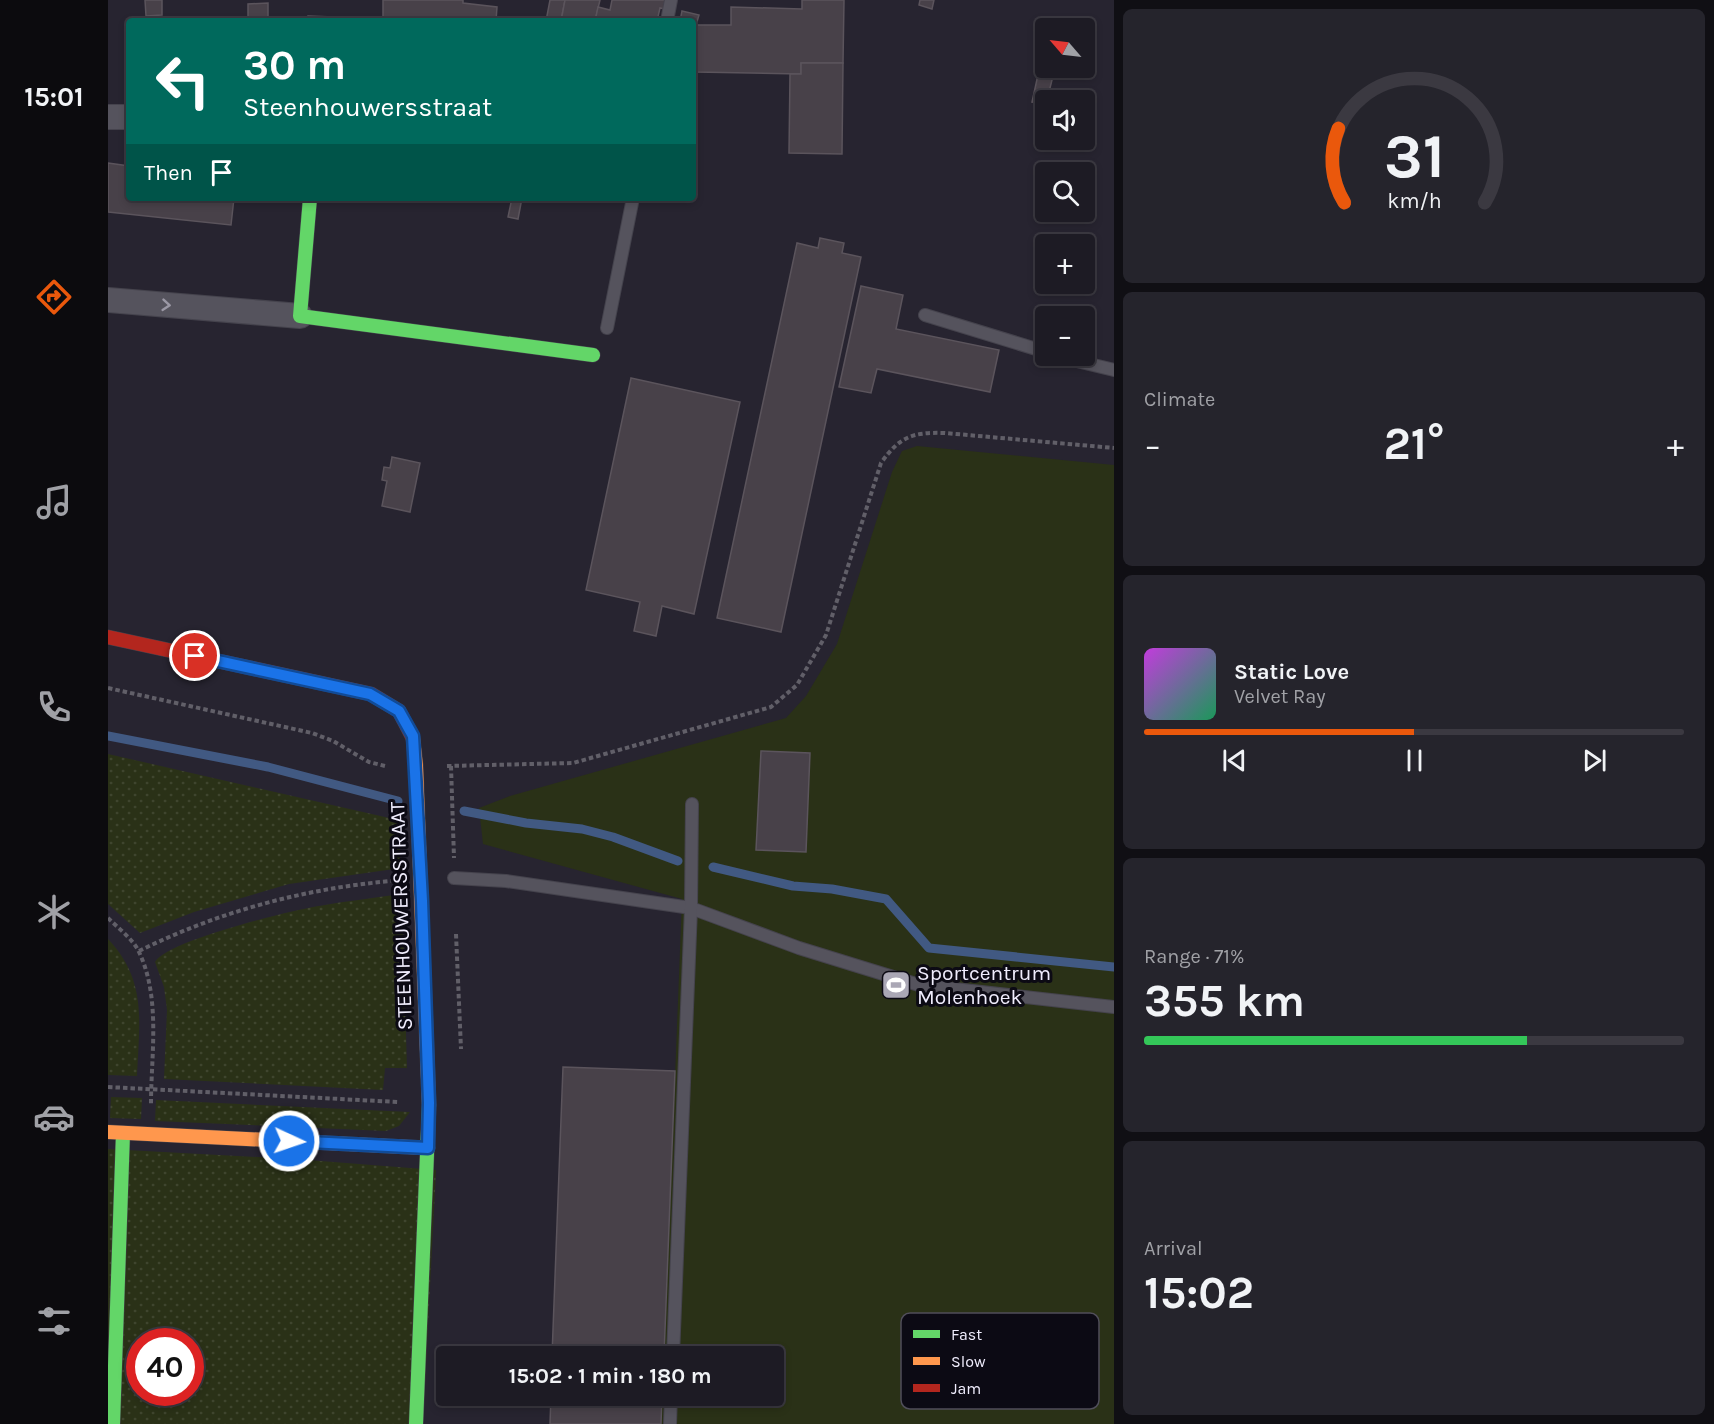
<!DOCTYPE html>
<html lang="en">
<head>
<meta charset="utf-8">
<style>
	:root { --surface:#1d1b24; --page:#25242c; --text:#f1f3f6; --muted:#a0a1a6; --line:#3b3941; --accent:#ea580c }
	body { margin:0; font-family:Karla,sans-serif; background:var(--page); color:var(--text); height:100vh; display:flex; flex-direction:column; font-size:22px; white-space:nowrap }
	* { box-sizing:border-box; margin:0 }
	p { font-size:20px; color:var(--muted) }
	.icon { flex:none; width:33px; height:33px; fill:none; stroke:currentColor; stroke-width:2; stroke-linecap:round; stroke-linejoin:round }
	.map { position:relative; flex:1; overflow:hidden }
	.drawer { display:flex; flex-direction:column; gap:9px; padding:9px; background:#100f14; width:600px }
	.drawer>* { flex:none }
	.banner { position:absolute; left:18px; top:18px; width:570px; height:183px; border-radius:6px; box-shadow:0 3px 9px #0003,0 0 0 2px var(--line); background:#00695c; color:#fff; overflow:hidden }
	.needle { width:39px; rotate:298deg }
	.controls { position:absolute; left:927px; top:18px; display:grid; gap:12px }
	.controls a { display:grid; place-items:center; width:60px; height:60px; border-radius:6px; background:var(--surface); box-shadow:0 3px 9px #0003,0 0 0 2px var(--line); font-size:30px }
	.speed { position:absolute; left:18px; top:1328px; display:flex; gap:12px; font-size:30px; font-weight:700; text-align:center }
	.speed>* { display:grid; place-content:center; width:78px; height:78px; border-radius:50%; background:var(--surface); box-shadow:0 3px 9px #0003,0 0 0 2px var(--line); line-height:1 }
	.speed .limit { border:9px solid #d22; background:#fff; color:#111 }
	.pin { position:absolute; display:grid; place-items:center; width:51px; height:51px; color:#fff; margin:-26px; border:3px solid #fff; border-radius:50%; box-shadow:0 2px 6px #0007 }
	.me { position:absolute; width:66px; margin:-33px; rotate:93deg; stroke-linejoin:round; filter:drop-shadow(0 0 4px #0008) }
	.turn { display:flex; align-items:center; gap:21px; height:126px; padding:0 18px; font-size:27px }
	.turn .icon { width:78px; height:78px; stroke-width:2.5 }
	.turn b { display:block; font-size:42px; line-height:51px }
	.then { display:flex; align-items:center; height:57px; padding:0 18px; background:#0003; gap:12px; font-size:22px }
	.big { font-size:45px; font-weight:700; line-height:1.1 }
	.drawer .widget { flex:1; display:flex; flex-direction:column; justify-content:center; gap:9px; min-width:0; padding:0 21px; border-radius:9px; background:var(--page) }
	.drawer .dial { align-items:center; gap:0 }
	.dial svg { height:156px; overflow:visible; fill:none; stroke:var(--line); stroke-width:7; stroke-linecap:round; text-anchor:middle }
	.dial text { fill:var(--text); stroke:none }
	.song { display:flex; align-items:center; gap:18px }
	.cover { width:72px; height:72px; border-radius:9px; background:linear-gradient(135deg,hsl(290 70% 55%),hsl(150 70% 35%)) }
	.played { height:6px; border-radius:3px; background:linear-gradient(90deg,var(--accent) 50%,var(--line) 50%) }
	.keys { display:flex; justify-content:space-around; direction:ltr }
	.heat { display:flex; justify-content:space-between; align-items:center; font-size:33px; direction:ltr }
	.charge { height:9px; border-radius:4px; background:linear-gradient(90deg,#34c759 71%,var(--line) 0) }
	.trip { position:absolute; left:328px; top:1346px; width:348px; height:60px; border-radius:6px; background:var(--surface); box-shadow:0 3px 9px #0003,0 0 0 2px var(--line); font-weight:700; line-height:60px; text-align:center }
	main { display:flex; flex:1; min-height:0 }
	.tab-bar { display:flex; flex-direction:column; width:108px; justify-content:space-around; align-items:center; background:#0c0b0e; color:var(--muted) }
	.tab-bar .icon { width:42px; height:42px }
	.tab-bar .active { color:var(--accent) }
	.tab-bar b { font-size:27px; color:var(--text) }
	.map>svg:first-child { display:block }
	.grass { fill:url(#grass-dots); fill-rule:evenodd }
	.pitch { fill:#2a3117 }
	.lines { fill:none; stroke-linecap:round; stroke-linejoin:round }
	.stream { stroke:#415982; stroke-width:9 }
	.building { fill:#484149; stroke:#5b545c; stroke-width:1.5 }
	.lane-casing { stroke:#45434d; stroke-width:14 }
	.street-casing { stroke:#45434d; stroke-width:26 }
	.fast-casing { stroke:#45434d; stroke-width:15 }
	.slow-casing { stroke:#45434d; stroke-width:15 }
	.jam-casing { stroke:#45434d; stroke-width:15 }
	.path { stroke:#615f68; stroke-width:4; stroke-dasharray:4.5 3; stroke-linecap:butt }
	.lane { stroke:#55535d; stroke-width:12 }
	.street { stroke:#55535d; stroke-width:24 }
	.fast { stroke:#63d668; stroke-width:14 }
	.slow { stroke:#ff974d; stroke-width:14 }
	.jam { stroke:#b3261e; stroke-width:14 }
	.oneway { stroke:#9b98a5 }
	.route-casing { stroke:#114b97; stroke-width:15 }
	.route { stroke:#1a73e8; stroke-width:10 }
	.labels { text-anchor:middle; stroke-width:6; stroke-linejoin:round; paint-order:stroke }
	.street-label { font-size:21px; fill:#f0edfd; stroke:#0c0a14 }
	.poi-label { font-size:21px; fill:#f0edfd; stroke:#0c0a14; text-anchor:start }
	.key { fill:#0c0a14; stroke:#504e5a; stroke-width:1.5 }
	.key-label { font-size:16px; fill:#f0edfd }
</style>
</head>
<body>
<main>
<nav class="tab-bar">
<b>15:01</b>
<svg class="icon active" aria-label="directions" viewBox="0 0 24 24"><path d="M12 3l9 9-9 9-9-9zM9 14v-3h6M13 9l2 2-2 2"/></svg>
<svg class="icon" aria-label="music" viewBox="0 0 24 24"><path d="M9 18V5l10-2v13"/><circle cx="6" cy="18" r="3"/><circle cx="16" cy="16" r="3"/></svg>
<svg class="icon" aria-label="phone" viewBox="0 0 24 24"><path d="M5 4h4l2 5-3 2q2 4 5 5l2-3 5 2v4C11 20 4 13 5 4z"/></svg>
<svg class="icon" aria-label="climate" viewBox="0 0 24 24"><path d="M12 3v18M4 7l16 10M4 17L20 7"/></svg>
<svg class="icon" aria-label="car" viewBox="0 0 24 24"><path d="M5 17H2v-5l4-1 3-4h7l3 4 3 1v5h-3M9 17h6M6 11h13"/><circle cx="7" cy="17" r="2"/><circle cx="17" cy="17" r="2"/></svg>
<svg class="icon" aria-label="filters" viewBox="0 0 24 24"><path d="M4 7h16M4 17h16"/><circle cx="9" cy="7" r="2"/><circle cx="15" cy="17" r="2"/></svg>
</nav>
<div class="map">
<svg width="1006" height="1424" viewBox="0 0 1006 1424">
	<defs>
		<pattern id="grass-dots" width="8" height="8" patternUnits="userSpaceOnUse" patternTransform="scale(1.5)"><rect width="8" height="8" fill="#2a3117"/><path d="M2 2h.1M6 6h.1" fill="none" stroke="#3f452e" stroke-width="1.8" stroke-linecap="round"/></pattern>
	</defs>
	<rect width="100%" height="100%" fill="#272430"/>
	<g class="grass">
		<polygon points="0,754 290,820 293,868 181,884 86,912 32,933 0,904"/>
		<path d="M294,894L299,1068H277L275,1090L56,1079L59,1010L56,987L47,962C58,941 184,910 211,906C238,901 266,898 294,894Z"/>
		<path d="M0,939C40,981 31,1024 29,1076L0,1075Z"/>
		<polygon points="3,1097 34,1098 33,1119 2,1118"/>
		<polygon points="48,1100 302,1112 291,1126 278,1131 47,1121"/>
		<path d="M0,1149L187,1159L328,1170L315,1424H0ZM32,1341H82V1392H32Z"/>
	</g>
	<polygon class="pitch" points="809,446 1006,465 1006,1424 553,1424 554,1395 666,1395 666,1356 556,1356 574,899 375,844 371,808 402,796 678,718 698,696 729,644 784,472 794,451"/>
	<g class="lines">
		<g class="stream">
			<polyline points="0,736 160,767 290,801"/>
			<polyline points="356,811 418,823 474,829 505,837 570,861"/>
			<polyline points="605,867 685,886 724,889 778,899 821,948 1006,967"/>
		</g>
	</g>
	<g class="building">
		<polygon points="37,0 54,0 54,15 38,16"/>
		<polygon points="275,0 355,0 355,3 389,7 388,21 275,21"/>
		<polygon points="442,0 457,0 453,21 438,21"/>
		<polygon points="457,0 492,0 487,21 453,21"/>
		<polygon points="504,0 558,0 557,9 552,8 549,21 487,21 490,7 502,10"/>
		<polygon points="694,0 736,0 735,63 693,63 693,74 588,72 588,25 623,25 623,7 694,9"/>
		<polygon points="812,0 826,0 824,9 811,5"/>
		<polygon points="160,3 160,21 140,21 140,4"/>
		<polygon points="574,11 591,15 588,25 588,72 585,72 585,21 572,21"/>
		<polygon points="200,16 225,17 225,21 200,21"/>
		<polygon points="937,43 938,68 947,68 938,104 924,102"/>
		<polygon points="693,63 735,63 734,154 681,153 682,74 693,74"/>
		<polygon points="0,163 21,166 21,198 126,198 123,225 0,212"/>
		<polygon points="404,198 414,198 410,219 400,217"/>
		<polygon points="712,238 736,243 734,253 753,257 673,632 609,618 689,243 710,248"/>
		<polygon points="753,286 795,295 788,329 891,350 882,392 769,369 763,393 731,387"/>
		<polygon points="523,378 632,402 586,614 554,606 548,636 526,631 532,602 478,590"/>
		<polygon points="284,457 312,463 302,512 274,506 279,481 274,480 276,467 282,468"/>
		<polygon points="653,751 702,753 698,852 648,850"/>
		<polygon points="455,1067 567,1071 556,1356 444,1356"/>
		<polygon points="443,1395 554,1395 553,1424 442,1424"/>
	</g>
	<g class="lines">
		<g class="lane-casing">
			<g id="lane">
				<polyline points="559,21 563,0"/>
				<polyline points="817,315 938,352"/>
				<polyline points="499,328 525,198"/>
				<polyline points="948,356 1006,370"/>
				<polyline points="346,878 398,881 583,908 691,948 811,985 1006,1007"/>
				<polyline points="565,1356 583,908 584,804"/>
				<polyline points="562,1424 563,1395"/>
			</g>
		</g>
		<g class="street-casing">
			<g id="street">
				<polyline points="0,117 21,117"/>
				<polyline points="0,300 192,316"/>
			</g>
		</g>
		<g class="fast-casing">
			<g id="fast">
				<polyline points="202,198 192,316 485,355"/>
				<polyline points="5,1424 15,1133"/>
				<polyline points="308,1424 321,1105"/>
			</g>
		</g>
		<g class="slow-casing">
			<g id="slow">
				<polyline points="305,738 308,766 321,1105"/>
				<polyline points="0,1132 320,1148"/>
			</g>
		</g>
		<g class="jam-casing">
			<polyline id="jam" points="0,637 263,694 291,711 305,738"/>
		</g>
		<g class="path">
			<polyline points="0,688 204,733 225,741 261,762 277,766"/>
			<path d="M339,766L465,763L663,707L689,685L718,635L773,463C792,436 805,432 837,433L1006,448"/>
			<polyline points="343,766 346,858"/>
			<path d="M0,918C10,928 25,939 31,952C53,998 43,1055 43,1104"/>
			<polyline points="348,934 353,1049"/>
			<path d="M31,951C110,912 194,889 283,881"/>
			<polyline points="0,1087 290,1102"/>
		</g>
		<use href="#lane" class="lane"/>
		<use href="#street" class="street"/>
		<use href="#fast" class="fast"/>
		<use href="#slow" class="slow"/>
		<use href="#jam" class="jam"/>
	</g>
	<defs><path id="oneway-chevron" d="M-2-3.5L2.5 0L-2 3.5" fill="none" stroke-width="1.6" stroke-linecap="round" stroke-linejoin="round" transform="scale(1.5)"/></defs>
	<use class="oneway" href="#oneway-chevron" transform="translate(58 305) rotate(5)"/>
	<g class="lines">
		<g class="route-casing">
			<polyline id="route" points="87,656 262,694 291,711 305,736 314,901 321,1103 320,1148 181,1141"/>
		</g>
		<use href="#route" class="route"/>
	</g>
	<defs>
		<g id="stadium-square" transform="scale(1.5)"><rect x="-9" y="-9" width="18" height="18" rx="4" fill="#aaa7b5" stroke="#0c0a14"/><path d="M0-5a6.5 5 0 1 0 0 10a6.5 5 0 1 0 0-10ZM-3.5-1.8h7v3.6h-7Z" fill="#fff"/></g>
	</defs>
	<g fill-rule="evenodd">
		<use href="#stadium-square" x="788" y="985"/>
	</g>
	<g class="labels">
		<g class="street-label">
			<text transform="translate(293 916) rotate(-92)" y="7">STEENHOUWERSSTRAAT</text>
		</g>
		<g class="poi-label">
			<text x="809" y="980">Sportcentrum<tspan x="809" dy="24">Molenhoek</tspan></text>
		</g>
	</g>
	<rect x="793" y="1313" width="198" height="96" rx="9" class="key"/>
	<rect x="805" y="1330" width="27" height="8" fill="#63d668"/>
	<rect x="805" y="1357" width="27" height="8" fill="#ff974d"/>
	<rect x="805" y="1384" width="27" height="8" fill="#b3261e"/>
	<g class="key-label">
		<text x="843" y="1340">Fast</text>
		<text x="843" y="1367">Slow</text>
		<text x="843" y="1394">Jam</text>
	</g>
</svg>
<div class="controls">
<a><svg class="needle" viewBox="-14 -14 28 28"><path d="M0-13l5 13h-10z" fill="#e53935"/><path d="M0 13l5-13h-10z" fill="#a0a1a6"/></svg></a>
<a><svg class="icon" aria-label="sound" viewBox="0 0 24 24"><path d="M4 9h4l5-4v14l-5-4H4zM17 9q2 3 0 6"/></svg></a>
<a><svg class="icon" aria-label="search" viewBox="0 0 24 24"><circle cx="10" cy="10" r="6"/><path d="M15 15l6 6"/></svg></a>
<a>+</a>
<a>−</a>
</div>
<div class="speed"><div class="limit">40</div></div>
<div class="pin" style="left:87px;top:656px;background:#d93025"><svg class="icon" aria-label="arrive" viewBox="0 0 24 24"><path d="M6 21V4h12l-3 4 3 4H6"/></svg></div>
<svg class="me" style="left:181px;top:1141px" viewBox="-20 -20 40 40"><circle r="17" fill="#1a73e8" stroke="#fff" stroke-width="3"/><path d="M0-11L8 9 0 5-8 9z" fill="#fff"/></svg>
<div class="trip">15:02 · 1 min · 180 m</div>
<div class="banner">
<div class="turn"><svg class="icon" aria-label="left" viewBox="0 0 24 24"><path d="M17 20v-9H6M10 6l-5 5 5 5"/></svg><div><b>30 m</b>Steenhouwersstraat</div></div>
<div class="then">Then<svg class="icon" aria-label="arrive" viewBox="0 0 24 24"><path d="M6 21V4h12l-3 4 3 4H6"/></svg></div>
</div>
</div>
<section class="drawer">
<div class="widget dial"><svg viewBox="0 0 100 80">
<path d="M14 69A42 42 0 1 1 86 69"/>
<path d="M14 69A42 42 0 0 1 11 31" stroke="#ea580c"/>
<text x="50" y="56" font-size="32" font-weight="700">31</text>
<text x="50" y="72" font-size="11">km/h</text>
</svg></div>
<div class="widget"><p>Climate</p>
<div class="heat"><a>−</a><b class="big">21°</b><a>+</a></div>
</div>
<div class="widget">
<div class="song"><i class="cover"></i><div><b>Static Love</b><p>Velvet Ray</p></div></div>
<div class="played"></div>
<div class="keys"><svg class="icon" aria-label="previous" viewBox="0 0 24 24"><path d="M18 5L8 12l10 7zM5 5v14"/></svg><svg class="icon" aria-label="pause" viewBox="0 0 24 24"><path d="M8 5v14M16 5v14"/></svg><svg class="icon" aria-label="next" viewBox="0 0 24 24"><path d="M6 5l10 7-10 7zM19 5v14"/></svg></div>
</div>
<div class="widget"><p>Range · 71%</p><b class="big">355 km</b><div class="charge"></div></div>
<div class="widget"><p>Arrival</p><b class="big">15:02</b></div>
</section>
</main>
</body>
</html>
